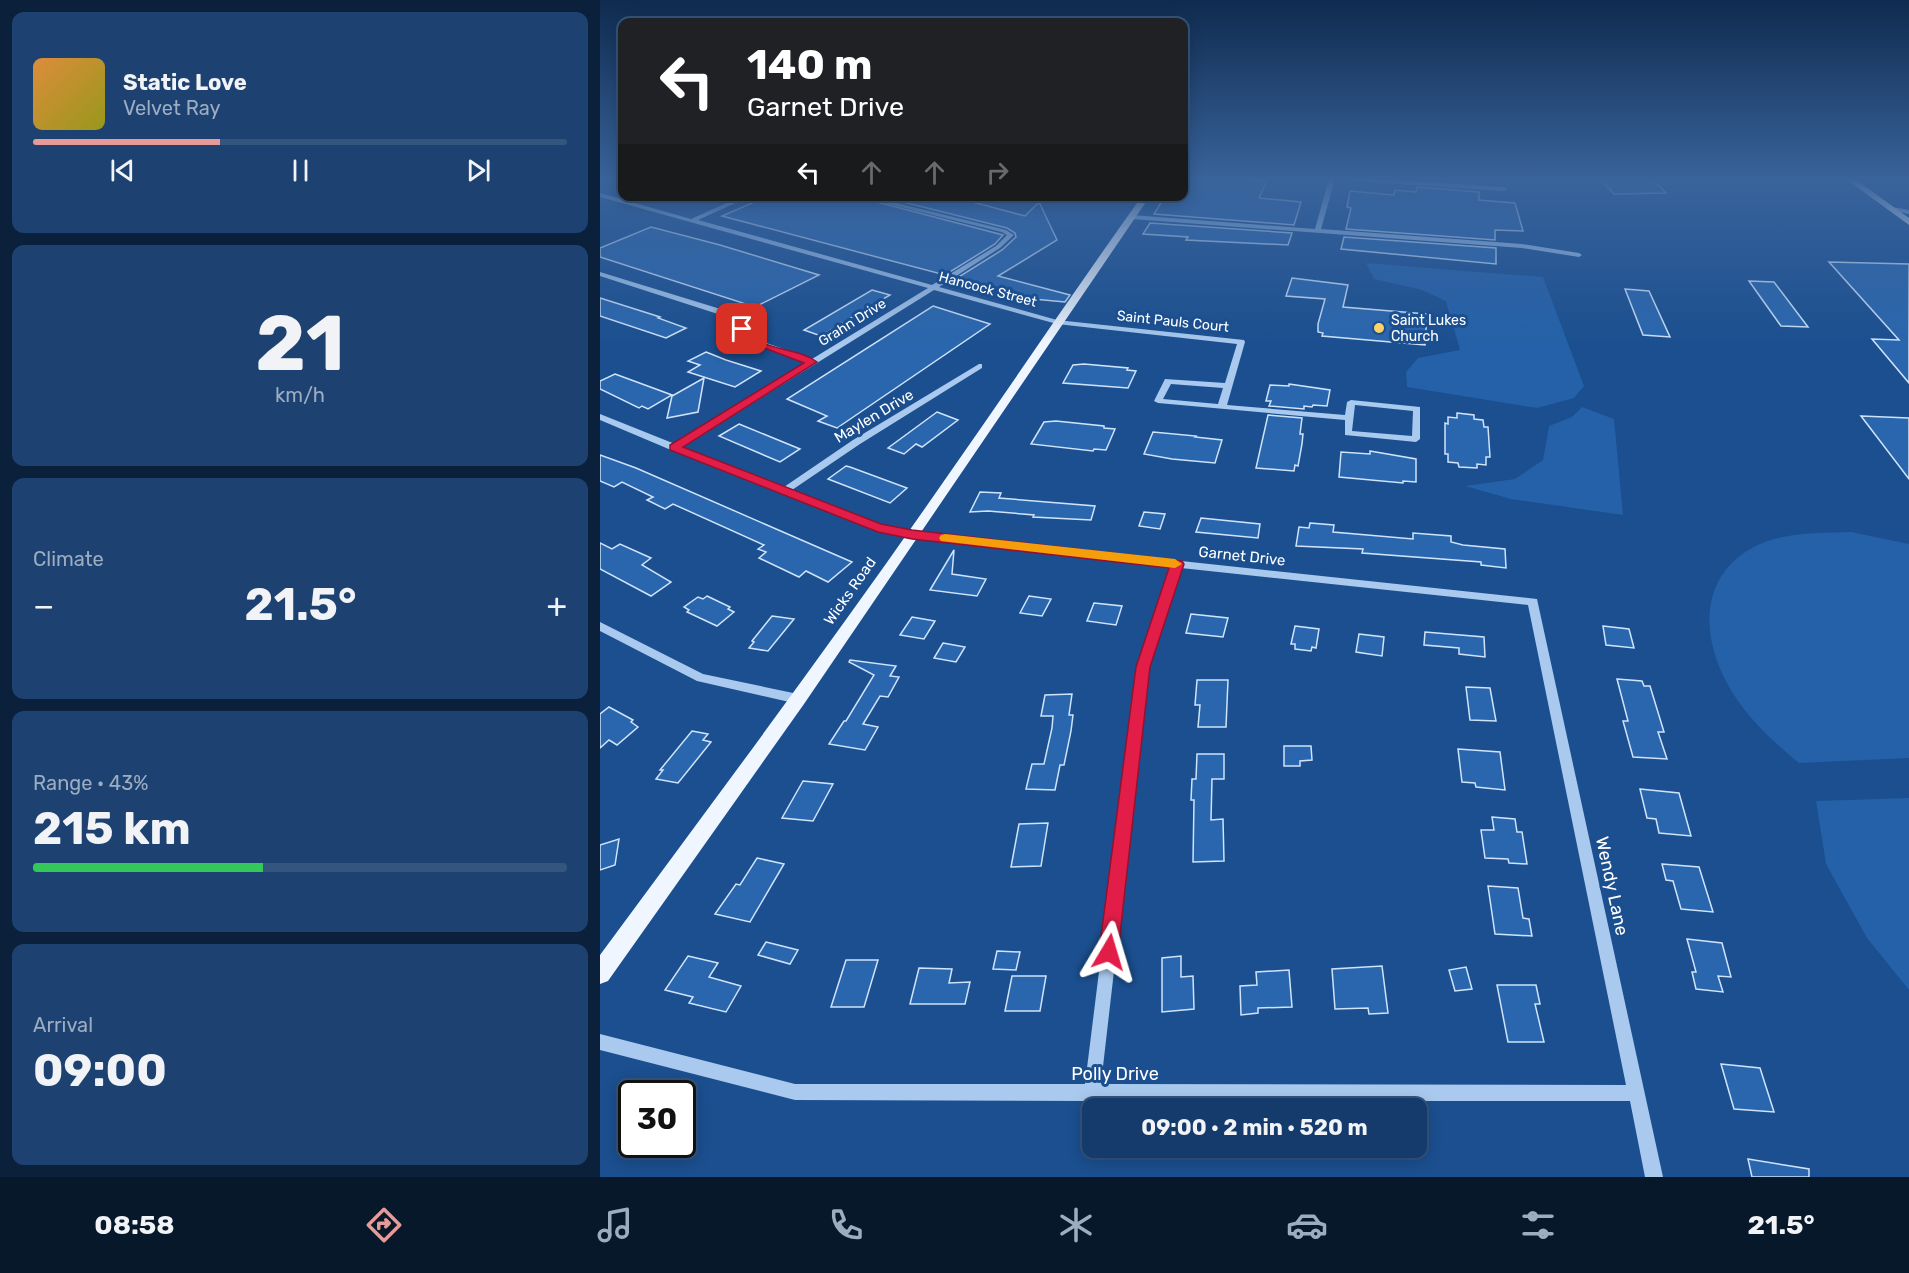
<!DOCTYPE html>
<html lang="en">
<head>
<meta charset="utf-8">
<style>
	:root { --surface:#143b6b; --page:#1d4271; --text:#f1f3f6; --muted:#9dadc1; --line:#33557e; --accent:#e69b98 }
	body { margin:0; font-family:Rubik,sans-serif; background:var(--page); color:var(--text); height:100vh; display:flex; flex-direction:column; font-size:22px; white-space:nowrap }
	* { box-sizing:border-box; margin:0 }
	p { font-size:20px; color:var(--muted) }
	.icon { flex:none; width:33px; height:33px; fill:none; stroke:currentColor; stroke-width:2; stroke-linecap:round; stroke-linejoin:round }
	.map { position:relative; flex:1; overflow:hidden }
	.side { display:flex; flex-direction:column; gap:12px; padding:12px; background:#0b203b; width:600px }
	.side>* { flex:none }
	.top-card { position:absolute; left:18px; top:18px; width:570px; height:183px; border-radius:12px; box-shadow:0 3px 15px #0003,0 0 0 2px var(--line); background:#202124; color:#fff; overflow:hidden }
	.speed { position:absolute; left:18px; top:1080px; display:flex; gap:12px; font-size:30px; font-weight:700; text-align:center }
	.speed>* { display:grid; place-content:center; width:78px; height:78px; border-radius:50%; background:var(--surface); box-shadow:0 3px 15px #0003,0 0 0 2px var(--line); line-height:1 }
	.speed .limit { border:3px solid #111; border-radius:9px; background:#fff; color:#111 }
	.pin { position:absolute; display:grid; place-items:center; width:51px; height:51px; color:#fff; margin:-26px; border-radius:12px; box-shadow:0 3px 9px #0006 }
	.me { position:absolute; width:66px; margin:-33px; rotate:7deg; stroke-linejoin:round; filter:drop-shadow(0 0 4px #0008) }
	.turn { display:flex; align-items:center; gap:21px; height:126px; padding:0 30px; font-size:27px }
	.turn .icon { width:78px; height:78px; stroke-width:2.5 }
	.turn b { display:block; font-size:42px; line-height:51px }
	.lanes { display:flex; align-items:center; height:57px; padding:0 30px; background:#0003; justify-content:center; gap:30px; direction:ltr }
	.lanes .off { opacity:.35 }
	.big { font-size:45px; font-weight:700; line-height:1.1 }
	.side .tile { flex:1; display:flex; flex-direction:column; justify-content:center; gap:9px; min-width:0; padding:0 21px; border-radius:12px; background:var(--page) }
	.side .dial { align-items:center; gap:0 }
	.dial b { font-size:78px; line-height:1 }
	.song { display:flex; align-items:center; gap:18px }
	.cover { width:72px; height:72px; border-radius:9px; background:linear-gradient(135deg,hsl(30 70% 55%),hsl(60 70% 35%)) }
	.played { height:6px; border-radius:3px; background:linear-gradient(90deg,var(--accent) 35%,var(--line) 35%) }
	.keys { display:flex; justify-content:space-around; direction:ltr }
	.heat { display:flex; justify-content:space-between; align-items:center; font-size:33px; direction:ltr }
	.charge { height:9px; border-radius:4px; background:linear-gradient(90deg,#34c759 43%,var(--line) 0) }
	.trip { position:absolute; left:482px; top:1098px; width:345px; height:60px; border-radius:12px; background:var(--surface); box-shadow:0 3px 15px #0003,0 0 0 2px var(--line); font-weight:700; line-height:60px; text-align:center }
	.dock { display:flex; height:96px; justify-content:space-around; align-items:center; background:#08182b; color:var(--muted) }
	.dock .icon { width:42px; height:42px }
	.dock .active { color:var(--accent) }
	.dock b { font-size:27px; color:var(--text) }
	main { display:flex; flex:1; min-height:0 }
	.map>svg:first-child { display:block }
	.green { fill:#2461a8 }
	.building { fill:#2a66ad; stroke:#cfe3fa; stroke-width:1.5 }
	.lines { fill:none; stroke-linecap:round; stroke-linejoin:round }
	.minor { fill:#a9c9ee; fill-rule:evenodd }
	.major { fill:#f0f6ff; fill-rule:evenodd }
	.route { fill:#e11d48; stroke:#92132f; stroke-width:1.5 }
	.slow { fill:#f59e0b }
	.poi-dot { fill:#ffd166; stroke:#1b4f8f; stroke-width:2 }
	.labels { text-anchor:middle; stroke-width:6; stroke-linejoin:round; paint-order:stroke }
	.far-street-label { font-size:14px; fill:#fff; stroke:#1b4f8f }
	.far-poi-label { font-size:14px; fill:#fff; stroke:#1b4f8f; text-anchor:start }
	.street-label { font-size:15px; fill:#fff; stroke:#1b4f8f }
	.near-street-label { font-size:18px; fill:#fff; stroke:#1b4f8f }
</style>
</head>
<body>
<main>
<section class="side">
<div class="tile">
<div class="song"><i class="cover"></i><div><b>Static Love</b><p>Velvet Ray</p></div></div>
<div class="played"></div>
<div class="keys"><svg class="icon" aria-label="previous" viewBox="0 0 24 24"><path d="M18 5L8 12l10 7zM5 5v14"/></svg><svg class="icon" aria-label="pause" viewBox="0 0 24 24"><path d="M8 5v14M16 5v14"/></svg><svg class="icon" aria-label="next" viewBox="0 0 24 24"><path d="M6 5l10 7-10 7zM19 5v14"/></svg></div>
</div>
<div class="tile dial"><b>21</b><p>km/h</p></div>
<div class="tile"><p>Climate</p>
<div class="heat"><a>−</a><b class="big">21.5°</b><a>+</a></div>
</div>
<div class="tile"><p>Range · 43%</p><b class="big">215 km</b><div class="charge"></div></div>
<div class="tile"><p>Arrival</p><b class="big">09:00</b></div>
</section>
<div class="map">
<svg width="1309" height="1177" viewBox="0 0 1309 1177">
	<rect width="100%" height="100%" fill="#1b4f8f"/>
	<g class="green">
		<polygon points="766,263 943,277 984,386 974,398 937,408 807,387 806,372 818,358 860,350 846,301 822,290 774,279"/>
		<polygon points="982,407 1014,419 1023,515 911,499 865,486 915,479 943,460 949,426 972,417"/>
		<path d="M1251,532L1309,544V758L1199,763C1172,741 1145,716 1128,685C1099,633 1100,571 1160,544C1188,532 1220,533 1251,532Z"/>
		<polygon points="1309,798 1309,990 1267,938 1226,864 1216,801"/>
	</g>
	<g class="building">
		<polygon points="584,179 667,181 659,198 701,202 694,225 554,214 565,196 584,196"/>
		<polygon points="1000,179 1052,179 1066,193 1014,194"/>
		<polygon points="817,187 879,192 879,200 915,203 923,231 895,230 895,240 746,229 751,208 747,207 750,191 794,195 795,190 816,192"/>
		<polygon points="168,196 254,196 403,235 395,244 345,275 122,216"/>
		<polygon points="279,196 350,196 425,216 439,202 457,240 398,276 470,295 465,302 433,299 357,278 402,250 416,237 415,233 407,228"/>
		<polygon points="550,223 692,233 688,245 586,240 588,237 543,234"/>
		<polygon points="51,227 120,245 219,275 155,307 0,257 0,248"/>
		<polygon points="744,237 896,248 896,264 741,249"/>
		<polygon points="1229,262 1309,264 1309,383 1272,339 1299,340"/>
		<polygon points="692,278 748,285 743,307 827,314 825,345 722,336 723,333 718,332 718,324 725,299 686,296"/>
		<polygon points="1149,281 1174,282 1208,327 1181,326"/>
		<polygon points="1025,289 1049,291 1070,337 1043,335"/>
		<polygon points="272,290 290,295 221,336 204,330"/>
		<polygon points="0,298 60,317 58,318 86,328 66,338 0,316"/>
		<polygon points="333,306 390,324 237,428 218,421 227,416 187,399"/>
		<polygon points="106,352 126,360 161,371 135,387 88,372 100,365 88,361"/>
		<polygon points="484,364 528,368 527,370 536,371 528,388 463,383 473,365"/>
		<polygon points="15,374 72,395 48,409 42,406 39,408 0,389 0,381"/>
		<polygon points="104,378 98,412 67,418 72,396"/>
		<polygon points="689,384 730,390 727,406 713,405 712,407 704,406 704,409 669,406 671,401 666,401 670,385 689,386"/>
		<polygon points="337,412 358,420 322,447 316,444 304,454 288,448"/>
		<polygon points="857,413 874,415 874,419 883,420 884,427 888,427 890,457 886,457 886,465 877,464 877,468 859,467 858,463 848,462 848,454 845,454 845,423 848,424 848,417 857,418"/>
		<polygon points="668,415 702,418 700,434 703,434 702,444 698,466 695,465 694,471 656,468"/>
		<polygon points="1261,416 1309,418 1309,479"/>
		<polygon points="456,421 504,426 504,428 515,429 506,450 494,449 493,451 431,444 444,422"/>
		<polygon points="139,424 200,449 180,462 119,436"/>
		<polygon points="553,432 596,436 595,437 622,440 615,463 572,459 544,454"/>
		<polygon points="770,451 816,459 816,482 803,481 803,483 739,477 741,452 770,454"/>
		<polygon points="0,455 36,468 252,562 228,582 206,571 199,577 159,558 166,552 158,549 164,545 73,504 65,509 47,500 53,497 22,482 14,487 0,481"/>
		<polygon points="246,466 250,467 307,488 290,503 228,479"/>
		<polygon points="380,492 401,493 399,498 495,506 491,520 433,517 434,515 388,511 370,512"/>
		<polygon points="544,512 565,514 560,529 539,526"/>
		<polygon points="601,518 660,524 658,538 596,532"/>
		<polygon points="710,523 734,525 733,532 813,539 813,533 851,536 851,542 863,545 905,549 906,568 881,565 881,562 762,553 763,549 696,546 699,527 709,528"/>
		<polygon points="0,543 12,549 20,544 51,558 42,565 71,582 51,596 0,569"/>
		<polygon points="354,550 352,574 386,579 377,596 330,590"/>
		<polygon points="107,596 130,607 128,609 134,612 117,626 87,612 89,610 84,607 98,597 103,599"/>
		<polygon points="429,596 451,599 442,616 420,613"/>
		<polygon points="494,603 522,606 516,625 487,621"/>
		<polygon points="591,614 628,618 623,637 586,633"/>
		<polygon points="172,616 194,619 168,651 149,648 154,642 152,641"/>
		<polygon points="312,617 335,621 324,639 300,635"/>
		<polygon points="695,626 719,629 716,648 712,647 711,651 695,649 695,644 691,644"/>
		<polygon points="1003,626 1029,629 1034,648 1006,645"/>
		<polygon points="825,632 884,637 885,657 859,654 859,648 824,645"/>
		<polygon points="759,634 784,637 782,656 756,652"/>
		<polygon points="343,643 365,647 356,662 334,658"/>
		<polygon points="250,660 296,666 290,676 299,677 288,697 280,696 263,724 278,727 265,750 229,744 244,721 246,721 274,675 249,662"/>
		<polygon points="1017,679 1042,681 1044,686 1050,686 1064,732 1058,732 1067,759 1033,757 1023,721 1028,721"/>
		<polygon points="597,680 628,680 626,727 598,727 600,705 595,705"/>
		<polygon points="866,687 890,688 896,721 870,720"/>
		<polygon points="472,694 469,715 473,715 471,731 464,765 460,765 455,790 426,789 432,764 444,764 452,728 453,716 441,716 445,695"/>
		<polygon points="9,707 33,720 31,722 38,727 17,745 9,740 0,748 0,714"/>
		<polygon points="92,731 108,734 103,740 111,742 78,783 56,779 63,770 60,770"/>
		<polygon points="684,746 711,746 712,760 700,761 700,766 684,766"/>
		<polygon points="858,749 900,752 905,790 876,787 875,783 862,782"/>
		<polygon points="597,754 624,754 624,779 612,779 611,820 623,819 624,861 593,862 594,800 591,800 592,779 596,779"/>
		<polygon points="203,781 233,784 213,821 182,818"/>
		<polygon points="1040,789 1079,793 1091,836 1059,833 1056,819 1047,818"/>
		<polygon points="892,817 915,819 917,832 922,832 927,864 909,863 908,859 885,858 881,830 894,830"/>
		<polygon points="448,823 441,866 411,867 419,824"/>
		<polygon points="19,839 15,865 0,870 0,845"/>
		<polygon points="157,858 184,864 150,922 115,914 136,884 140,885"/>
		<polygon points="1062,864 1099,867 1113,912 1081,909 1073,881 1066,880"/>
		<polygon points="888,886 918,888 923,918 929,919 932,936 895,934"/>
		<polygon points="1087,939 1122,943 1131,977 1118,976 1123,992 1096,989 1092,972 1096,972"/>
		<polygon points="166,942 198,950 190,964 158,955"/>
		<polygon points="397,951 420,952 416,970 393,969"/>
		<polygon points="88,956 118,963 109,977 141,986 126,1012 89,1003 93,997 65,990"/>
		<polygon points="581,956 581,977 593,976 594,1009 562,1012 562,958"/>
		<polygon points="246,960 278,960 264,1007 231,1007"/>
		<polygon points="782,966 788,1013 769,1014 768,1008 735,1009 732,969"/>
		<polygon points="866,967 872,989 855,991 849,970"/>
		<polygon points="319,968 352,969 349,983 370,982 365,1004 310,1004"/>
		<polygon points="689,970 692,1007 658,1008 658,1013 641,1015 640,986 657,985 656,972"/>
		<polygon points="412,976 446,976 440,1011 405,1011"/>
		<polygon points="897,985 936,985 940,1004 935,1004 944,1042 908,1042"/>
		<polygon points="1121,1064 1160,1068 1174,1112 1134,1109"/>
		<polygon points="1148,1159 1209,1169 1209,1177 1152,1177"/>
	</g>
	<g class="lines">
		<g class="minor">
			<polygon points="729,179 735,179 721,229 922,244 979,253 982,255 979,257 922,248 532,219 529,217 532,215 715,229"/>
			<polygon points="751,179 777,179 904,187 907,189 904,191 754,181"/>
			<path d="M0,193L91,219L142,196H151L98,220L332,285L396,246L407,235L402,232L256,196H268L406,230L414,235L400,248L339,287L457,320L644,340L645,342L627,405L745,415L747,402L751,400L820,407V439L816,442L745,435V420L558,403L554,401L565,379L625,383L637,344L457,324L334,290L82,447L184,487L253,440L379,364H382V368L260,444L192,490L280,525L311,532L937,599L1063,1177H1045L1030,1101H496L492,1102L488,1101L195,1100L0,1050V1034L195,1084H485L537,667L571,567L311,538L278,531L71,450L0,420V414L75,444L207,363L143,340L133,321L121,315L0,276V272L127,311L139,318L149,337L212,359L328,288L0,197ZM571,384L623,388L618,404L563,399ZM755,405L813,411L812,436L752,431ZM581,568L928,605L1026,1085L501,1084L549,667Z"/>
			<polygon points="1292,207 1309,210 1309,214 1290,210 1289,209"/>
			<polygon points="0,622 103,674 198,694 202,696 204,699 202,702 198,704 97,681 0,631"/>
		</g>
		<g class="major">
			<polygon points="1246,179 1255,179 1309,218 1309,225"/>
			<path d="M542,196H550L204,704L8,981L0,984V955C116,798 233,641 344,481C410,387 474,291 542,196Z"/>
		</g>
	</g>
	<linearGradient id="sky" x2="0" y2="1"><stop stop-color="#0f2b4f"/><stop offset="0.52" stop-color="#39639b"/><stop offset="1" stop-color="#39639b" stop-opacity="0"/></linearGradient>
	<rect width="1309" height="344" fill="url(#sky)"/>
	<path class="route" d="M142,326L146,327C160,353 196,346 217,362L83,447L281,524L312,530L582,561L584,564L550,667L518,952L516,959L509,961L502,959L499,952L536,667L569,568L312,539L278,532L70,450V445L204,363L143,340L138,329Z"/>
	<polygon class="slow" points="345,534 575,559 582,564 575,568 341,541 339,538 341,535"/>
	<circle class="poi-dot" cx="779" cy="328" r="6"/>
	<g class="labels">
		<g class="far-street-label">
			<text transform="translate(388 289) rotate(15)" y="5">Hancock Street</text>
			<text transform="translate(573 321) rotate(6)" y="5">Saint Pauls Court</text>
			<text transform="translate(252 322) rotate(-32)" y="5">Grahn Drive</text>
		</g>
		<g class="far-poi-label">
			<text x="791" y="325">Saint Lukes<tspan x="791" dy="16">Church</tspan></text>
		</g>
		<g class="street-label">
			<text transform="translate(274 416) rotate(-31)" y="5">Maylen Drive</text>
			<text transform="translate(642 556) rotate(6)" y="5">Garnet Drive</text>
			<text transform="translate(250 591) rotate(-55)" y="5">Wicks Road</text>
		</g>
		<g class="near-street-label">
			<text transform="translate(1012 886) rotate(78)" y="6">Wendy Lane</text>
			<text x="515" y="1080">Polly Drive</text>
		</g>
	</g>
</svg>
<div class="speed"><div class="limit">30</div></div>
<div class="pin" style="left:142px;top:329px;background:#d93025"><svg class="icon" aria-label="arrive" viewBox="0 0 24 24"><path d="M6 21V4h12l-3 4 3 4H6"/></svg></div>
<svg class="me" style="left:509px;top:952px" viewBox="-20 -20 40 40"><path d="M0-17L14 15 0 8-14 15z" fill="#e11d48" stroke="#fff" stroke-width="4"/></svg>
<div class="trip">09:00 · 2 min · 520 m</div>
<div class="top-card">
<div class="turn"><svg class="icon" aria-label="left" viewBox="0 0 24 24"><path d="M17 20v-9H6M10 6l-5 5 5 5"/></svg><div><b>140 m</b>Garnet Drive</div></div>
<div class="lanes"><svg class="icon" aria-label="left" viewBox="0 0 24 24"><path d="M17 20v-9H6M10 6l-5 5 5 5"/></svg><svg class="icon off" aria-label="ahead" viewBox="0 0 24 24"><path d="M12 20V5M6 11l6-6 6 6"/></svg><svg class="icon off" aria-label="ahead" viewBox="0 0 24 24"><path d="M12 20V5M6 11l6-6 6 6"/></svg><svg class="icon off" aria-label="right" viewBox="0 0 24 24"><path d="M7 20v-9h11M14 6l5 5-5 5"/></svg></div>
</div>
</div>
</main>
<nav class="dock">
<b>08:58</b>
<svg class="icon active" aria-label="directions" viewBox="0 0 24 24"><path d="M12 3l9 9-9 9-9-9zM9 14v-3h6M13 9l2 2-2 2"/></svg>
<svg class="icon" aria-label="music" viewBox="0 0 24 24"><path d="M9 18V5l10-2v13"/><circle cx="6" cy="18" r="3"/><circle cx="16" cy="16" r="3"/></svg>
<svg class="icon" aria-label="phone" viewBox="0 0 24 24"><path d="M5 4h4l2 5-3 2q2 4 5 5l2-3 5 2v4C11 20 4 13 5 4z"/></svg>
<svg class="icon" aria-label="climate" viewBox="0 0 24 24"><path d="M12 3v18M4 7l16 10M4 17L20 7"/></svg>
<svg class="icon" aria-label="car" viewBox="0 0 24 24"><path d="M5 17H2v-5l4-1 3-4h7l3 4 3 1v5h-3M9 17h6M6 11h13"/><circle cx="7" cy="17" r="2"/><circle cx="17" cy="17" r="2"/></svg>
<svg class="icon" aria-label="filters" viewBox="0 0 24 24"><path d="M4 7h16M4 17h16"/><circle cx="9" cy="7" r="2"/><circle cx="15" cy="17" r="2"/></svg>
<b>21.5°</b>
</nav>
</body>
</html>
